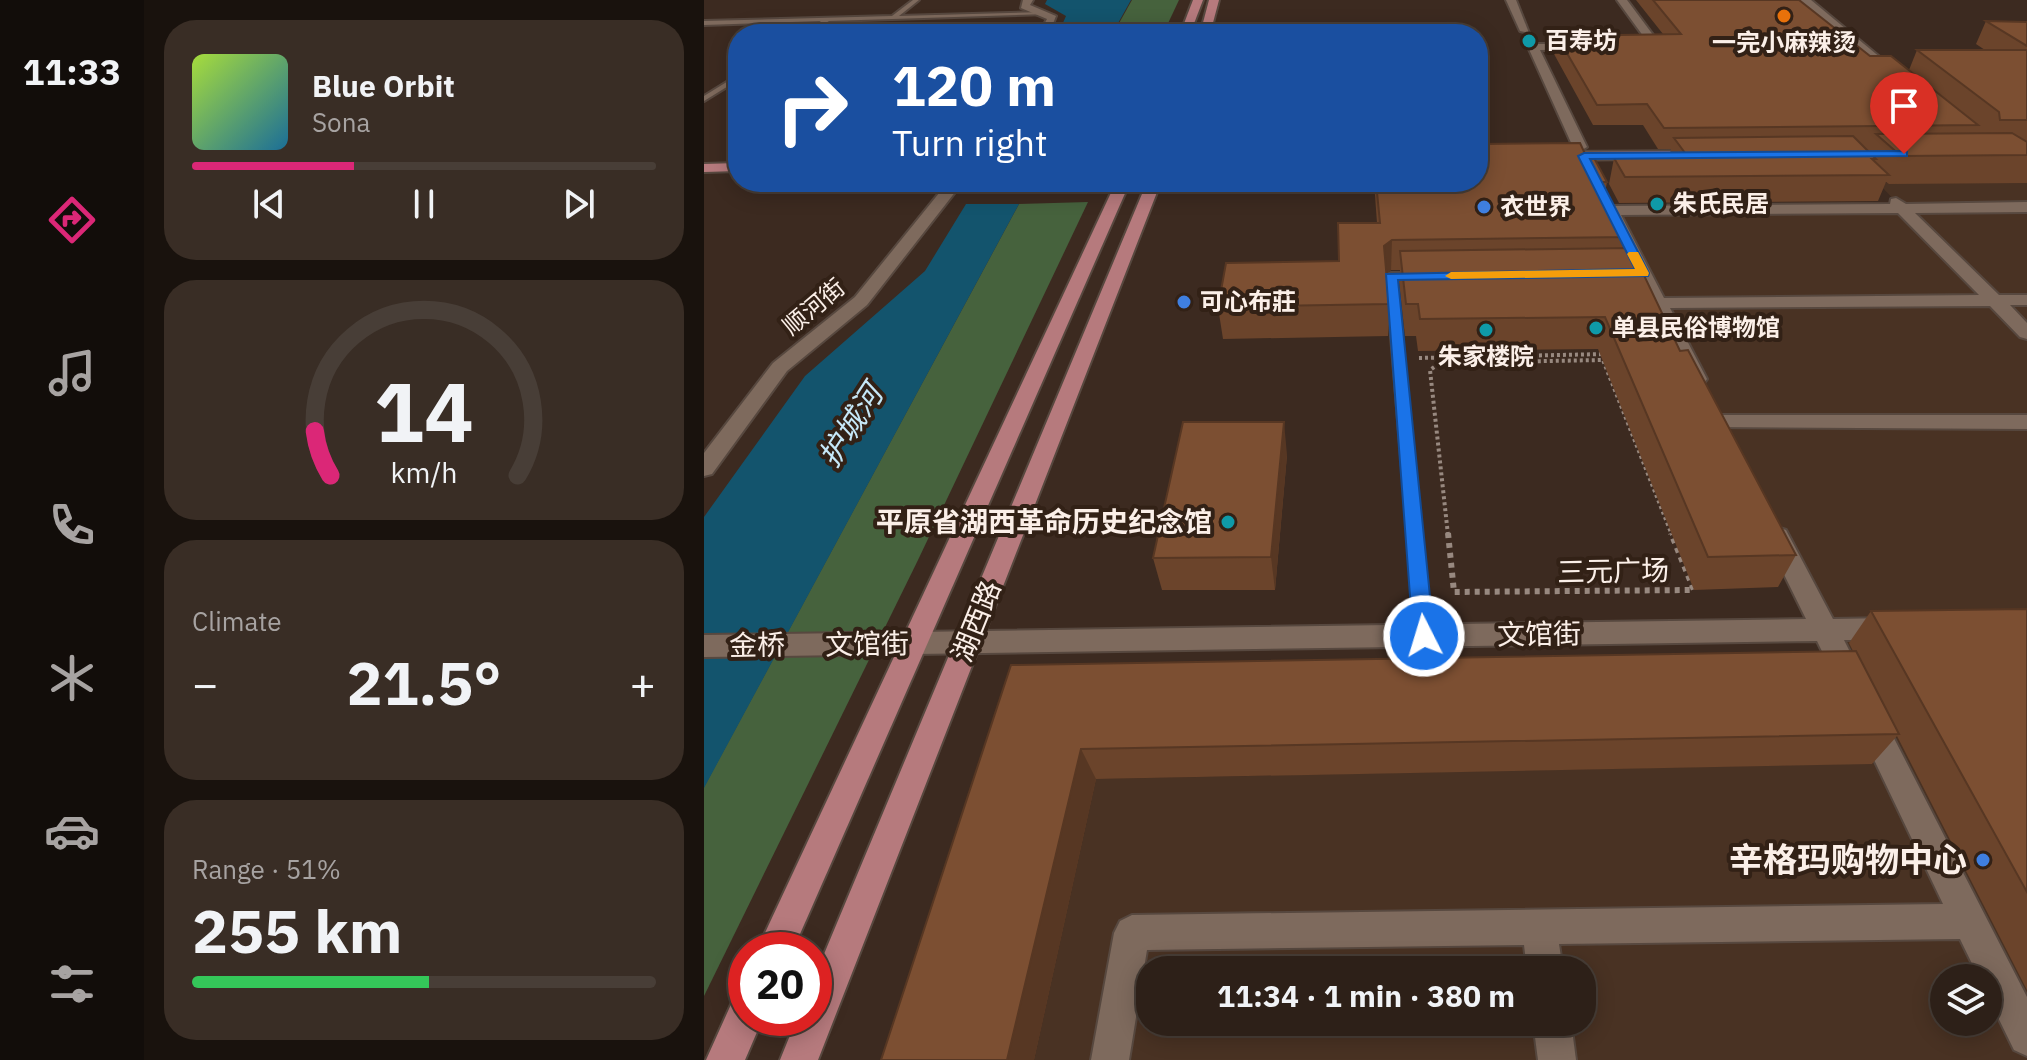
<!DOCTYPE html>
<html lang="en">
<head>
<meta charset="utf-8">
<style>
	:root { --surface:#2d2018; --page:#392d25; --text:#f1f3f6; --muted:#a7a3a2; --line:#483e37; --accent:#db2777 }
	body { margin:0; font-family:"IBM Plex Sans","Noto Sans SC",sans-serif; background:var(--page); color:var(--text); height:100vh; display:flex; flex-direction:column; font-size:30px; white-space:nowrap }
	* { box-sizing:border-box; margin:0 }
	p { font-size:26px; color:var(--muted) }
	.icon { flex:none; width:44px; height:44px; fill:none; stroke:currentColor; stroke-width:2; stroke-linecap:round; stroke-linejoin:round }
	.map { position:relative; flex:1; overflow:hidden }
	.side { display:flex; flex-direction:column; gap:20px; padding:20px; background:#19120d; width:560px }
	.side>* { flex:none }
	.top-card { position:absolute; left:24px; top:24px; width:760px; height:168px; border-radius:32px; box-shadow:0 4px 20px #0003,0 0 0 2px var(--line); background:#1a4fa0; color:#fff; overflow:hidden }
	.controls { position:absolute; left:1226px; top:964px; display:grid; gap:16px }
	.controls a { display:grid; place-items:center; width:72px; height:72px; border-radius:50%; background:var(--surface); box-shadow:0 4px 20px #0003,0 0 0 2px var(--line); font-size:40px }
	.speed { position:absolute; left:24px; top:932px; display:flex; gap:16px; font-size:40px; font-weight:700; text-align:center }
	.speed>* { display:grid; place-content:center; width:104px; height:104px; border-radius:50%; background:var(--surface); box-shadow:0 4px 20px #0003,0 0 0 2px var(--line); line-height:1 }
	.speed .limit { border:12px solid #d22; background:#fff; color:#111 }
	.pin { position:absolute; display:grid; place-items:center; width:68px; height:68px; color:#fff; margin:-82px -34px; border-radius:50% 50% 50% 0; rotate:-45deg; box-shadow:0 0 8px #0007 }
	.pin .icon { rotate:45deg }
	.me { position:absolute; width:88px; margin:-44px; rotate:355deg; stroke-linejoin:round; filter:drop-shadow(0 0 6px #0008) }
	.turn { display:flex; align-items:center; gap:28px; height:168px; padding:0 32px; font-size:36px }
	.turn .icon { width:104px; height:104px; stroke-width:2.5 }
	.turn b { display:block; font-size:56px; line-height:68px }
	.big { font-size:60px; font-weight:700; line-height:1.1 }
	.side .tile { flex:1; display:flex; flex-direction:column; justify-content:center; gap:12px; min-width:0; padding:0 28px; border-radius:32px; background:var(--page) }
	.side .dial { align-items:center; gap:0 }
	.dial svg { height:208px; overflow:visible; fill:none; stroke:var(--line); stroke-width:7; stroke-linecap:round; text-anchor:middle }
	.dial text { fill:var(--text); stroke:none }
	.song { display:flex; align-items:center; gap:24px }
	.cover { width:96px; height:96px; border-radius:12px; background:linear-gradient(135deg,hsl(80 70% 55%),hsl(200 70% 35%)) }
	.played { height:8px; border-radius:4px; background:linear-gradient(90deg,var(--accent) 35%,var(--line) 35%) }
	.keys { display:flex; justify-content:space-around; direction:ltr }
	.heat { display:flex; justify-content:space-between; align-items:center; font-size:44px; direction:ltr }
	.charge { height:12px; border-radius:6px; background:linear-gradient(90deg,#34c759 51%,var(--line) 0) }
	.trip { position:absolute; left:432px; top:956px; width:460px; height:80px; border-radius:32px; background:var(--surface); box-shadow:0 4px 20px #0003,0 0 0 2px var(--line); font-weight:700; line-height:80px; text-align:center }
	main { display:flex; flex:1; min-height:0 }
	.tab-bar { display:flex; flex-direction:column; width:144px; justify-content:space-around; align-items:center; background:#120d0a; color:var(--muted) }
	.tab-bar .icon { width:56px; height:56px }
	.tab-bar .on { color:var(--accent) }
	.tab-bar b { font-size:36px; color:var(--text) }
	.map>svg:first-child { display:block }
	.built { fill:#493223; fill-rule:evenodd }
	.green { fill:#46623d }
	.water { fill:#13546d }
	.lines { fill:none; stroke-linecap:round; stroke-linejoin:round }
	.lane-casing { stroke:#57483f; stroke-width:4 }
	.street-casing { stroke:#57483f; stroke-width:4 }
	.primary-casing { stroke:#57483f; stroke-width:4 }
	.path-far1 { stroke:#988980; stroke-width:4; stroke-dasharray:3 3; stroke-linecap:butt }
	.path { stroke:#988980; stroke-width:6; stroke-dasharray:5 5; stroke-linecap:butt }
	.lane { fill:#7e6a5d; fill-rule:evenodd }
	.street { fill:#7e6a5d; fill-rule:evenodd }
	.primary { fill:#b67a7d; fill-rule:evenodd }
	.wall { fill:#6b442b }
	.shaded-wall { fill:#573723 }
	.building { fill:#7c4f32; stroke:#573723; stroke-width:2 }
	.route { fill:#1a73e8; stroke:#114b97; stroke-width:2 }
	.slow { fill:#f59e0b }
	.food-dot { fill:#e8710a; stroke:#322116; stroke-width:3 }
	.culture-dot { fill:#0f9aa8; stroke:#322116; stroke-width:3 }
	.shop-dot { fill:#3f7fe0; stroke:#322116; stroke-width:3 }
	.labels { text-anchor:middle; stroke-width:8; stroke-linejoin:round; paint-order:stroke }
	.far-poi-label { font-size:24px; font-weight:bold; fill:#fbefe8; stroke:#322116; text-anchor:start }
	.far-street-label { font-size:24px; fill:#fbefe8; stroke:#322116 }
	.poi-label { font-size:28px; font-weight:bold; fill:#fbefe8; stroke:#322116; text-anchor:end }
	.street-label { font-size:28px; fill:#fbefe8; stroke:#322116 }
	.water-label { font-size:30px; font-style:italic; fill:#c6e8f8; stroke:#322116 }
	.near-poi-label { font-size:34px; font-weight:bold; fill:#fbefe8; stroke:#322116; text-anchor:end }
</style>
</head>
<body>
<main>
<nav class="tab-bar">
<b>11:33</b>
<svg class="icon on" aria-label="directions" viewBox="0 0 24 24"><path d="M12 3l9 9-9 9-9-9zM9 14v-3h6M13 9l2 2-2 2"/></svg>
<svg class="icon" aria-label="music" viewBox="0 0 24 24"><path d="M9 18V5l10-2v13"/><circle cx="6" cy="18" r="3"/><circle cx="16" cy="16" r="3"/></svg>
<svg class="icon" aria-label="phone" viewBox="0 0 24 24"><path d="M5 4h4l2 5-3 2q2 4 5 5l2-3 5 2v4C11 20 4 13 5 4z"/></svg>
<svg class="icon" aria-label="climate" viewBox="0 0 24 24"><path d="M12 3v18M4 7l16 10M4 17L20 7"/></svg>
<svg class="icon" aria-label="car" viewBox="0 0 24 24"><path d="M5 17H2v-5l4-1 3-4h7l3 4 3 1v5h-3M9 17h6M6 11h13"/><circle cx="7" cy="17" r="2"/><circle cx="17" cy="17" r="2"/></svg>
<svg class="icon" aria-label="filters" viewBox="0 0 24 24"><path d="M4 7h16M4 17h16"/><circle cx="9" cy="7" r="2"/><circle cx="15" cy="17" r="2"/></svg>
</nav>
<section class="side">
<div class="tile">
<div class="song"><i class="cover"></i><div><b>Blue Orbit</b><p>Sona</p></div></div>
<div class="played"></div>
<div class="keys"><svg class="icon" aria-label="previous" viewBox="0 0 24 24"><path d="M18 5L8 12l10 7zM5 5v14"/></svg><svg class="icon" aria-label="pause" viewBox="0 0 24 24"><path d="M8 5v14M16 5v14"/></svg><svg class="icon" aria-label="next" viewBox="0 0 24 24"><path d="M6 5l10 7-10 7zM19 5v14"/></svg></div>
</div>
<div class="tile dial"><svg viewBox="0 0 100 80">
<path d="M14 69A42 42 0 1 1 86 69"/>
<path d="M14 69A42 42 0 0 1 8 52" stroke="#db2777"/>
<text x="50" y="56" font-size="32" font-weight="700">14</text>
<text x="50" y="72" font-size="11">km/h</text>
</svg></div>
<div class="tile"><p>Climate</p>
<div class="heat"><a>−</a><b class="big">21.5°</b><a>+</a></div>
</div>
<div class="tile"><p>Range · 51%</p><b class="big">255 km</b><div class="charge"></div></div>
</section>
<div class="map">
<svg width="1323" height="1060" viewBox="0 0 1323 1060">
	<rect width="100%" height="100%" fill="#3c2a20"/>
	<path class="built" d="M1323,182V1060H330L392,779L1186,763L907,211L1197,207L1174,183ZM446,970H878V1022H446ZM1240,978H1284V1022H1240Z"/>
	<g class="green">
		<polygon points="428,0 475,0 459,34 409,34"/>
		<polygon points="384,202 214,560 0,996 0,787 315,204"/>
	</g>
	<g class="water">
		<polygon points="343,0 427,0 408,34 354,34 362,16 341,4"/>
		<polygon points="262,204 315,204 0,788 0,517 101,376 221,271"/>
	</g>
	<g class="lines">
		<g class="lane-casing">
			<g id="lane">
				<polygon points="209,0 215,0 195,16 341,12 344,14 125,21 105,34 98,34 117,21 0,25 0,21 188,16"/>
				<polygon points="34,75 34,80 0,101 0,96"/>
				<polygon points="687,273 714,273 719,276 714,279 692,279 728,636 726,640 720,642 714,640 712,636 682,276"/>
			</g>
		</g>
		<g class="street-casing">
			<g id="street">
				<polygon points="319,0 329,0 326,5 352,16 345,34 335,34 343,19 317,8"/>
				<polygon points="802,0 812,0 825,33 816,31"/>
				<polygon points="913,0 923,0 958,47 957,49 934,49 934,45 945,44"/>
				<polygon points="1096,0 1107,0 1195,73 1195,77 1187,77"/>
				<polygon points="882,44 887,47 886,49 836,50 883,147 876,151 869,147 824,47 829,44"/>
				<polygon points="244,182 259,182 163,305 83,371 8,474 0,476 0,453 69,363 151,297"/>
				<path d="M1192,198L1202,204L1323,202V212L1211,213L1295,295H1323V305H1306L1323,323V339L1316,337L1286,306L966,308L1003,379L1000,383H986L899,211L907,206L1186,204L1187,199ZM1194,213L1275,295L960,298L917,215Z"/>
				<polygon points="1015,415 1323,415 1323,429 1008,427 1004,422 1008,417"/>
				<polygon points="1073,527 1082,530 1129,619 1185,618 1194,621 1198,629 1194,637 1185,640 1140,640 1159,678 1155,686 1145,690 1135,686 1113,641 0,657 0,635 1102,619 1061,536 1064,530"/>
				<polygon points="1167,709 1177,713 1323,997 1323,1056 1310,1050 1284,997 1284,978 1275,978 1256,939 855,944 859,970 823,970 820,945 443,950 425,1060 387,1060 410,933 416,921 428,915 1239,904 1152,722 1157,713"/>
				<polygon points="829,1022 867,1022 872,1060 834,1060"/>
			</g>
		</g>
		<g class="primary-casing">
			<g id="primary">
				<polygon points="489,0 499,0 486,34 476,34"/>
				<polygon points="505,0 515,0 506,34 496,34"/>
				<polygon points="996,151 1003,155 1001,158 856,160 849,156 856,152"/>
				<polygon points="34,163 34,171 0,172 0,164"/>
				<polygon points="412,182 426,182 89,950 53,950"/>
				<polygon points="443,182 457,182 114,1060 76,1060 93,1018 110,1018 110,978"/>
				<polygon points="42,994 42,1018 59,1018 41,1060 2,1060 29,1000"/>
			</g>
		</g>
		<g class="path-far1">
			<polyline points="715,358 901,354"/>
			<polyline points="744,535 726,370 736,363 899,360 968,535"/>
		</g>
		<polyline class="path" points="744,533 750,592 990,590 967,533"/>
		<use href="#lane" class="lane"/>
		<use href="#street" class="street"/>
		<use href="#primary" class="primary"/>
	</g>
	<g class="wall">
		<polygon points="932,0 1095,0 1166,56 1205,70 1213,50 1281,50 1272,44 1282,21 1323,22 1323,183 1185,184 1182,182 1174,201 915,203 905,184 910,158 965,158 967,149 954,149 939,125 889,125 850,54 853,36 959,34"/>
		<polygon points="882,156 903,182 901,193 924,237 921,248 976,351 1092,555 1074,587 990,590 894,349 714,351 712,336 701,336 695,282 696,270 687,270 682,274 685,304 684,336 519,339 514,307 635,261 673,223 670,182 774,182"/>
		<polygon points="583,455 571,590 458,590 449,558"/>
		<polygon points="1323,609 1323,990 1193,736 1168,764 392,779 330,1060 177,1060 307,665 1149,651 1145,643 1167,611"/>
	</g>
	<g class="shaded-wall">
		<polygon points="688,240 687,270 679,276 680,246"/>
		<polygon points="580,422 583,455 571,590 567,557"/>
		<polygon points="377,749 392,779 330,1060 303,1060"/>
	</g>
	<g class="building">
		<polygon points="949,0 1095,0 1166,56 1187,56 1274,125 960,128 943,104 893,105 853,36 977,34"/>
		<polygon points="1282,21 1323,22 1323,46"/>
		<polygon points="1213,50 1323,50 1323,120 1296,120 1295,112"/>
		<polygon points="1308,133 1323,142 1323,155 1197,156 1172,134"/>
		<polygon points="1149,136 1172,159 1168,159 1185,175 921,177 910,158 984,157 970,138"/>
		<polygon points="876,143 882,156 889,156 903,182 896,182 924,237 688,240 680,246 685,304 514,307 522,263 635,261 634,223 676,223 672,182 774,182 774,144"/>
		<polygon points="927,248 976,351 984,350 1092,555 1004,557 901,317 716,319 714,304 702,304 696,251"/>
		<polygon points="479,422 580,422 567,557 449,558"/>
		<polygon points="1323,609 1323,892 1167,611"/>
		<polygon points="1152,651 1195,734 377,749 303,1060 177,1060 307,665"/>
	</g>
	<polygon class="route" points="1200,151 1203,152 1203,156 886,159 945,273 944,276 694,280 730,636 727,642 720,644 712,642 709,636 682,274 931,269 874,156 880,153"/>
	<polygon class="slow" points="925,252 934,252 945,273 944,276 747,279 741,276 747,272 931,269 923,254"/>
	<circle class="food-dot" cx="1080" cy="16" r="8"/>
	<g class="culture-dot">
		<circle cx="825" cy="41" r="8"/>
		<circle cx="953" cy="204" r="8"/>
		<circle cx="892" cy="328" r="8"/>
		<circle cx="782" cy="330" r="8"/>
		<circle cx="524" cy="522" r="8"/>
	</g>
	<g class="shop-dot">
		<circle cx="780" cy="207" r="8"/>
		<circle cx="480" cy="302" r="8"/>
		<circle cx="1279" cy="860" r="8"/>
	</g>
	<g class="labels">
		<g class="far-poi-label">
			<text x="841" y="49">百寿坊</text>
			<text x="1080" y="51" text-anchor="middle">一完小麻辣烫</text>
			<text x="969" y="212">朱氏民居</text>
			<text x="796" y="215">衣世界</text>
			<text x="496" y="310">可心布莊</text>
			<text x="908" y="336">单县民俗博物馆</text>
			<text x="782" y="365" text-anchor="middle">朱家楼院</text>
		</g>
		<g class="far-street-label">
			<text transform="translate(110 307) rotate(-40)" y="8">顺河街</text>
		</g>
		<g class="poi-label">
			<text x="508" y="532">平原省湖西革命历史纪念馆</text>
		</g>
		<g class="street-label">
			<text transform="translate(909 571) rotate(-1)" y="10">三元广场</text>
			<text transform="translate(272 621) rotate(-68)" y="10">湖西路</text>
			<text transform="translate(835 634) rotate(-1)" y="10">文馆街</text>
			<text transform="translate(163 644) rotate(-1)" y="10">文馆街</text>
			<text transform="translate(53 645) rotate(-1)" y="10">金桥</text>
		</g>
		<g class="water-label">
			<text transform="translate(147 426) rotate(-57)" y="10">护城河</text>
		</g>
		<g class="near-poi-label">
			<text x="1263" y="872">辛格玛购物中心</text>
		</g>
	</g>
</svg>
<div class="controls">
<a><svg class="icon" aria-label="layers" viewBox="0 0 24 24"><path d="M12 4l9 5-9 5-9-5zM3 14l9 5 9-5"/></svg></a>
</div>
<div class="speed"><div class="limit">20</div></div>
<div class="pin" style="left:1200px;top:154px;background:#d93025"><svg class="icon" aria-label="arrive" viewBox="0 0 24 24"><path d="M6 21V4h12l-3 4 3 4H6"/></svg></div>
<svg class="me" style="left:720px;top:636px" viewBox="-20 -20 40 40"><circle r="17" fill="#1a73e8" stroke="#fff" stroke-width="3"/><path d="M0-11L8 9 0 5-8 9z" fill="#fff"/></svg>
<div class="trip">11:34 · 1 min · 380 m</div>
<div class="top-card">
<div class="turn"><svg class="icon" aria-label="right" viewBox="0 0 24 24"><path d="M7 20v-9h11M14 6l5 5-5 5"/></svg><div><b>120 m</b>Turn right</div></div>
</div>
</div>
</main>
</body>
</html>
